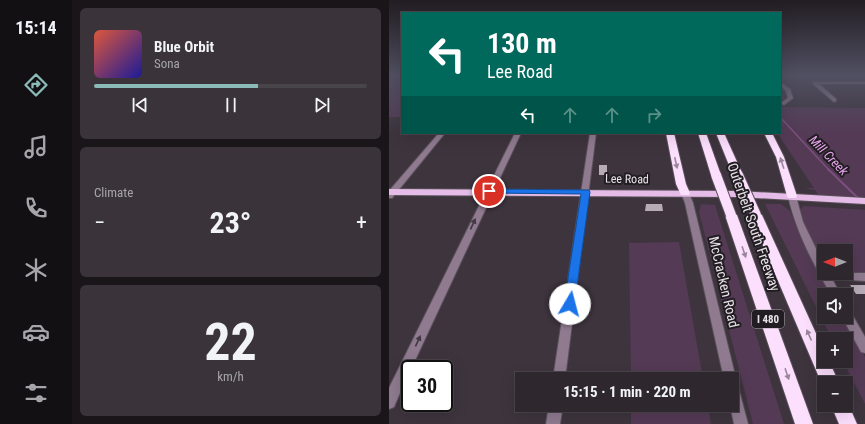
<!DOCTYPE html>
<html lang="en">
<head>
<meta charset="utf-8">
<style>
	:root { --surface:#2e272e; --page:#3a333a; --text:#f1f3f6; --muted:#a7a5aa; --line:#49444a; --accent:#8bbbb9 }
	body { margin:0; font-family:"Roboto Condensed",sans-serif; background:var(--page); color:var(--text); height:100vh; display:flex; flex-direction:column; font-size:15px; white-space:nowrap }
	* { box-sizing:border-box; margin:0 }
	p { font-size:13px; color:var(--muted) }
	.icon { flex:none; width:22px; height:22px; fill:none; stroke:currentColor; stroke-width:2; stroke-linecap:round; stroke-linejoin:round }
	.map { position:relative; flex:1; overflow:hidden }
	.details { display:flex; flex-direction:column; gap:8px; padding:8px; background:#191519; width:317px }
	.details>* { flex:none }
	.banner { position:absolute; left:12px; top:12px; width:380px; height:122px; border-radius:0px; box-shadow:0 4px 16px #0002,0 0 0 1px var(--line); background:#00695c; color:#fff; overflow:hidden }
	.needle { width:26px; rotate:270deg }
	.tools { position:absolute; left:428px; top:244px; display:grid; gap:8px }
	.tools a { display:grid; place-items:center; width:36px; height:36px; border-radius:0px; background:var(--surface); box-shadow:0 4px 16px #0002,0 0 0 1px var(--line); font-size:20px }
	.speed { position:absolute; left:12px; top:360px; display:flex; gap:8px; font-size:20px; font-weight:700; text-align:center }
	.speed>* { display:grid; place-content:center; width:52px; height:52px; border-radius:50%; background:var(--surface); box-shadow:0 4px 16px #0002,0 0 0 1px var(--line); line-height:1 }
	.speed .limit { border:2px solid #111; border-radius:6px; background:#fff; color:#111 }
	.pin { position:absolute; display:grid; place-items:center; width:34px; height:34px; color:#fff; margin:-17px; border:2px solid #fff; border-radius:50%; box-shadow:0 1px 4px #0007 }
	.me { position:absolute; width:44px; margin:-22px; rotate:8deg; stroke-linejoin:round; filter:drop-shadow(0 0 3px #0008) }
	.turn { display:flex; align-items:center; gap:14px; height:84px; padding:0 20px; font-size:18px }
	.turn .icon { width:52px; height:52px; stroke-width:2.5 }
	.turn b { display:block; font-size:28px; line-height:34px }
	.lanes { display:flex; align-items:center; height:38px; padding:0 20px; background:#0003; justify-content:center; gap:20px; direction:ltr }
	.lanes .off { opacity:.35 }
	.big { font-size:30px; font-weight:700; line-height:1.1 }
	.details .card { flex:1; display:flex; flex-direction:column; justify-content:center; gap:6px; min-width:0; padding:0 14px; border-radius:6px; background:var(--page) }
	.details .dial { align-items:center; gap:0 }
	.dial b { font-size:52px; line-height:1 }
	.song { display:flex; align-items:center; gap:12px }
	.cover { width:48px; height:48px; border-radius:6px; background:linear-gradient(135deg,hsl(10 70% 55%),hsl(240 70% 35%)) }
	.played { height:4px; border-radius:2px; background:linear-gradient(90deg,var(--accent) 60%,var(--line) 60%) }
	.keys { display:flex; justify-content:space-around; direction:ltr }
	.heat { display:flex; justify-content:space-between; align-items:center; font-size:22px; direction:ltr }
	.trip { position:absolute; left:126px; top:372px; width:224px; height:40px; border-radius:0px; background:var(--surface); box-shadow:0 4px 16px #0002,0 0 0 1px var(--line); font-weight:700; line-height:40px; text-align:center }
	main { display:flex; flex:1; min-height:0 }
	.tab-bar { display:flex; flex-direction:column; width:72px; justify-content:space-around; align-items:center; background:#121012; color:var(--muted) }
	.tab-bar .icon { width:28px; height:28px }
	.tab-bar .on { color:var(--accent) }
	.tab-bar b { font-size:18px; color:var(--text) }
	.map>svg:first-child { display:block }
	.green { fill:#543a55 }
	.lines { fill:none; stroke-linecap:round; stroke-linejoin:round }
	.stream-far1 { stroke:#7b507e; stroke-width:1.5 }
	.stream { stroke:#7b507e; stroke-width:2 }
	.building { fill:#b6abb7 }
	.minor-casing { stroke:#595059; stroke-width:2 }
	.major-casing { stroke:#595059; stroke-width:2 }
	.highway-casing { stroke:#595059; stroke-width:2 }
	.minor { fill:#8f7a8f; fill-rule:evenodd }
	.major { fill:#e5bce7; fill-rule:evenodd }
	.highway { fill:#fcdefd; fill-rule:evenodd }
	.highway-bridge-casing { stroke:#595059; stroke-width:12; stroke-linecap:butt }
	.highway-bridge { stroke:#fcdefd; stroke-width:10 }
	.oneway { fill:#99879a }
	.oneway2 { fill:#423943 }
	.route { fill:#1a73e8; stroke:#114b97 }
	.labels { text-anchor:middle; stroke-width:4; stroke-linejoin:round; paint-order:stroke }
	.shield { fill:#211d22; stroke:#ada8ad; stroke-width:1 }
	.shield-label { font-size:11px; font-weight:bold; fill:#e9e3e9 }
	.street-label { font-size:12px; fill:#e9e3e9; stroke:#211d22 }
	.water-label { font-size:13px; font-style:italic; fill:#e6a5ea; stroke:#211d22 }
	.near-street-label { font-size:14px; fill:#e9e3e9; stroke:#211d22 }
</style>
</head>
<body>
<main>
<nav class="tab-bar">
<b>15:14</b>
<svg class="icon on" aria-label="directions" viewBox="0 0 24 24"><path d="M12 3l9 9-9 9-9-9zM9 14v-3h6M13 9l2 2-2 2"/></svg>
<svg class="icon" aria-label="music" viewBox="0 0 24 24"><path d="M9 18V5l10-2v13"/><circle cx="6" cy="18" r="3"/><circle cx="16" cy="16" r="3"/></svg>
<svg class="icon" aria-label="phone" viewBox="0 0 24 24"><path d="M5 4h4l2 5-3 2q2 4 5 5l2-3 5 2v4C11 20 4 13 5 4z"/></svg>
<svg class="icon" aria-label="climate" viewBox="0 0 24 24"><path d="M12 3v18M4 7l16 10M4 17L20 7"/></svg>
<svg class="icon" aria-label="car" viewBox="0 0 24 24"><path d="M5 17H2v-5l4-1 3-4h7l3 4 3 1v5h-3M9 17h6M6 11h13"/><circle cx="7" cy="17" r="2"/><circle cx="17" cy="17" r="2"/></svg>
<svg class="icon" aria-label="filters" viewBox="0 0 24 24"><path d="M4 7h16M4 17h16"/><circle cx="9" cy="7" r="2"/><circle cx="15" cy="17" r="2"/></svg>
</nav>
<section class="details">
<div class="card">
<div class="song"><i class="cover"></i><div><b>Blue Orbit</b><p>Sona</p></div></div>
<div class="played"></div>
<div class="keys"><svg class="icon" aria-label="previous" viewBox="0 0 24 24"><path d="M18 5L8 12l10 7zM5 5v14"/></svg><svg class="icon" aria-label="pause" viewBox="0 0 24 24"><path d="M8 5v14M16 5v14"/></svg><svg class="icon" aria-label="next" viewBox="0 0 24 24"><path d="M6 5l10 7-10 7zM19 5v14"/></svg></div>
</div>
<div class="card"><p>Climate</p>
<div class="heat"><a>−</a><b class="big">23°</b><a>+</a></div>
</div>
<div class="card dial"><b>22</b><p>km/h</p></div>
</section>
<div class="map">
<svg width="476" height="424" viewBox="0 0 476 424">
	<rect width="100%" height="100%" fill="#3d343d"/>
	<g class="green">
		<rect x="0" y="75" width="13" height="42"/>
		<polygon points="391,107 476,108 476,201 431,197 426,190 415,188 425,188 388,133 391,133"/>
		<polygon points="312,204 326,205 395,424 364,424 310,212"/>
		<polygon points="376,204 392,204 401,211 413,240 442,295 435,295 435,317 454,317 476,357 476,404 454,361 457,361 457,339 443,339"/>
		<path d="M414,206L476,210V273H457V251H435V263C427,250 411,223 412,209Z"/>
		<polygon points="290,242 314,379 242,379 240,243"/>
		<polygon points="242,405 319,405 322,424 242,424"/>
	</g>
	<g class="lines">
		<polyline class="stream-far1" points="391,117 440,170"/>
		<polyline class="stream" points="439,169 471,200"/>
	</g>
	<g class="building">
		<rect x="210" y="165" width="8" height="10"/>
		<polygon points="257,204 273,204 274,211 256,211"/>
		<polygon points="461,285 476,285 476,294 467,294"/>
	</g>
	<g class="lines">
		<g class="minor-casing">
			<g id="minor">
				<polygon points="391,82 401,89 404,98 395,105 392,103 399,98 397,91 391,85"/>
				<polygon points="424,82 476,82 476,84 430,84 447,99 447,101 445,102 424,84"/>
				<polygon points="50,133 56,133 3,198 0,198 0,191"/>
				<polygon points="126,133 132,133 22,369 21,369 5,407 0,409 0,388"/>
				<polygon points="201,133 207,133 176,379 164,379"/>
				<polygon points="293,191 299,191 304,203 347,379 346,381 349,386 359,424 345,424 341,405 343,405 343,379 335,379 296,203 292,193"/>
				<path d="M400,194H403L407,196L414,222L435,265V273H476V281L443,279L452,295H442C424,263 407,232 399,196Z"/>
				<polygon points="457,310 461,311 476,337 476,353 472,352 453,317 457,317"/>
				<polygon points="160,405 174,405 171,424 157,424"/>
			</g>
		</g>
		<g class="major-casing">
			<polygon id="major" points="0,189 348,191 476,198 476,204 348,197 0,195"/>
		</g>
		<g class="highway-casing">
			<g id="highway">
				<polygon points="277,133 285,133 297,184 301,193 300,195 292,195 287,184"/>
				<polygon points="309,133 317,133 332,175 330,177 327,178 322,175"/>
				<polygon points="327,133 335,133 354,175 352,177 349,178 344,175"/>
				<polygon points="375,133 383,133 395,157 408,196 407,198 399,198 398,196 387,157"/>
				<polygon points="342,212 348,215 424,424 406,424 336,215"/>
				<polygon points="367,212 373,215 435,351 435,361 440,361 450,383 435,383 435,389 361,215"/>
				<polygon points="457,398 457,399 468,424 450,424 442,405 457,405"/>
			</g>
		</g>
		<use href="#minor" class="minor"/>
		<use href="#major" class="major"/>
		<use href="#highway" class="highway"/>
		<g class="highway-bridge-casing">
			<g id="highway-bridge">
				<polyline points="327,175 342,215"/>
				<polyline points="349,175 367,215"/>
			</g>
		</g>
		<use href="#highway-bridge" class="highway-bridge"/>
	</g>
	<defs><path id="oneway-solid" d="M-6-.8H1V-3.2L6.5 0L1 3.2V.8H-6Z"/></defs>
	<g class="oneway">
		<use href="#oneway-solid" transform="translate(287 163) rotate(78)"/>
		<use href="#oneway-solid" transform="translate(393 163) rotate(-108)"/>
		<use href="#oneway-solid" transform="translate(355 252) rotate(71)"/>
		<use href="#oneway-solid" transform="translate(420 335) rotate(-114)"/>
		<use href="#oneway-solid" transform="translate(398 374) rotate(71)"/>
	</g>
	<g class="oneway2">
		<use href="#oneway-solid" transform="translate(84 224) rotate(-65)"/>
		<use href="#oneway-solid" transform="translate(29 341) rotate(-65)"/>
	</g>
	<linearGradient id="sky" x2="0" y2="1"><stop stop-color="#221d22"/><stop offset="0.56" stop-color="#515062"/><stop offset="1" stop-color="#515062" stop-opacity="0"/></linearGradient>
	<rect width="476" height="134" fill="url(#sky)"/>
	<polygon class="route" points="100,189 200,190 201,192 185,308 181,309 177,308 175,304 192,194 97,193 96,191"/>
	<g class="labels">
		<rect class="shield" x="363" y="310" width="32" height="18" rx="3"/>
		<g class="shield-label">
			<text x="379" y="323">I 480</text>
		</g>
		<g class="street-label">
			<text transform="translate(238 179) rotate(1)" y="4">Lee Road</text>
		</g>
		<g class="water-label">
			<text transform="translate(440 155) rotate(46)" y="5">Mill Creek</text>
		</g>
		<g class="near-street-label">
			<text transform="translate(365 227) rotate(71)" y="5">Outerbelt South Freeway</text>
			<text transform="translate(335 282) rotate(77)" y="5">McCracken Road</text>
		</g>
	</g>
</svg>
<div class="tools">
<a><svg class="needle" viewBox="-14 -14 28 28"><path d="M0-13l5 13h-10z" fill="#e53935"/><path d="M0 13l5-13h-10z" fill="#a7a5aa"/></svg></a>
<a><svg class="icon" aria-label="sound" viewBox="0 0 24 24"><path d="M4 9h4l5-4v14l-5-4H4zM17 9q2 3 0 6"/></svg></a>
<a>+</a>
<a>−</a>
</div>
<div class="speed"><div class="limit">30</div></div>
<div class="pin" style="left:100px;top:191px;background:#d93025"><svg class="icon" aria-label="arrive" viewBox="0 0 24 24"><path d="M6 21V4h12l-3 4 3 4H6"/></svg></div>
<svg class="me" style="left:181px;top:304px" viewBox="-20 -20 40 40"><circle r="19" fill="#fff"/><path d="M0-13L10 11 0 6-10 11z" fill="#1a73e8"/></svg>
<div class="trip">15:15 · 1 min · 220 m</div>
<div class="banner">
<div class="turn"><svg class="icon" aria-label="left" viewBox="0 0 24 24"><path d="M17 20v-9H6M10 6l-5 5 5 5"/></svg><div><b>130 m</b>Lee Road</div></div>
<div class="lanes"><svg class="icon" aria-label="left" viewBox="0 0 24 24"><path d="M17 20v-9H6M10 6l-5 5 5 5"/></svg><svg class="icon off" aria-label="ahead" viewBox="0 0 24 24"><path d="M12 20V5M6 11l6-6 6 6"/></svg><svg class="icon off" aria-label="ahead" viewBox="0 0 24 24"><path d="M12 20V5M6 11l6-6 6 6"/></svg><svg class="icon off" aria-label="right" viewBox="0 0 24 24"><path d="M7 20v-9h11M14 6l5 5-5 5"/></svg></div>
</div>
</div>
</main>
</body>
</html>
